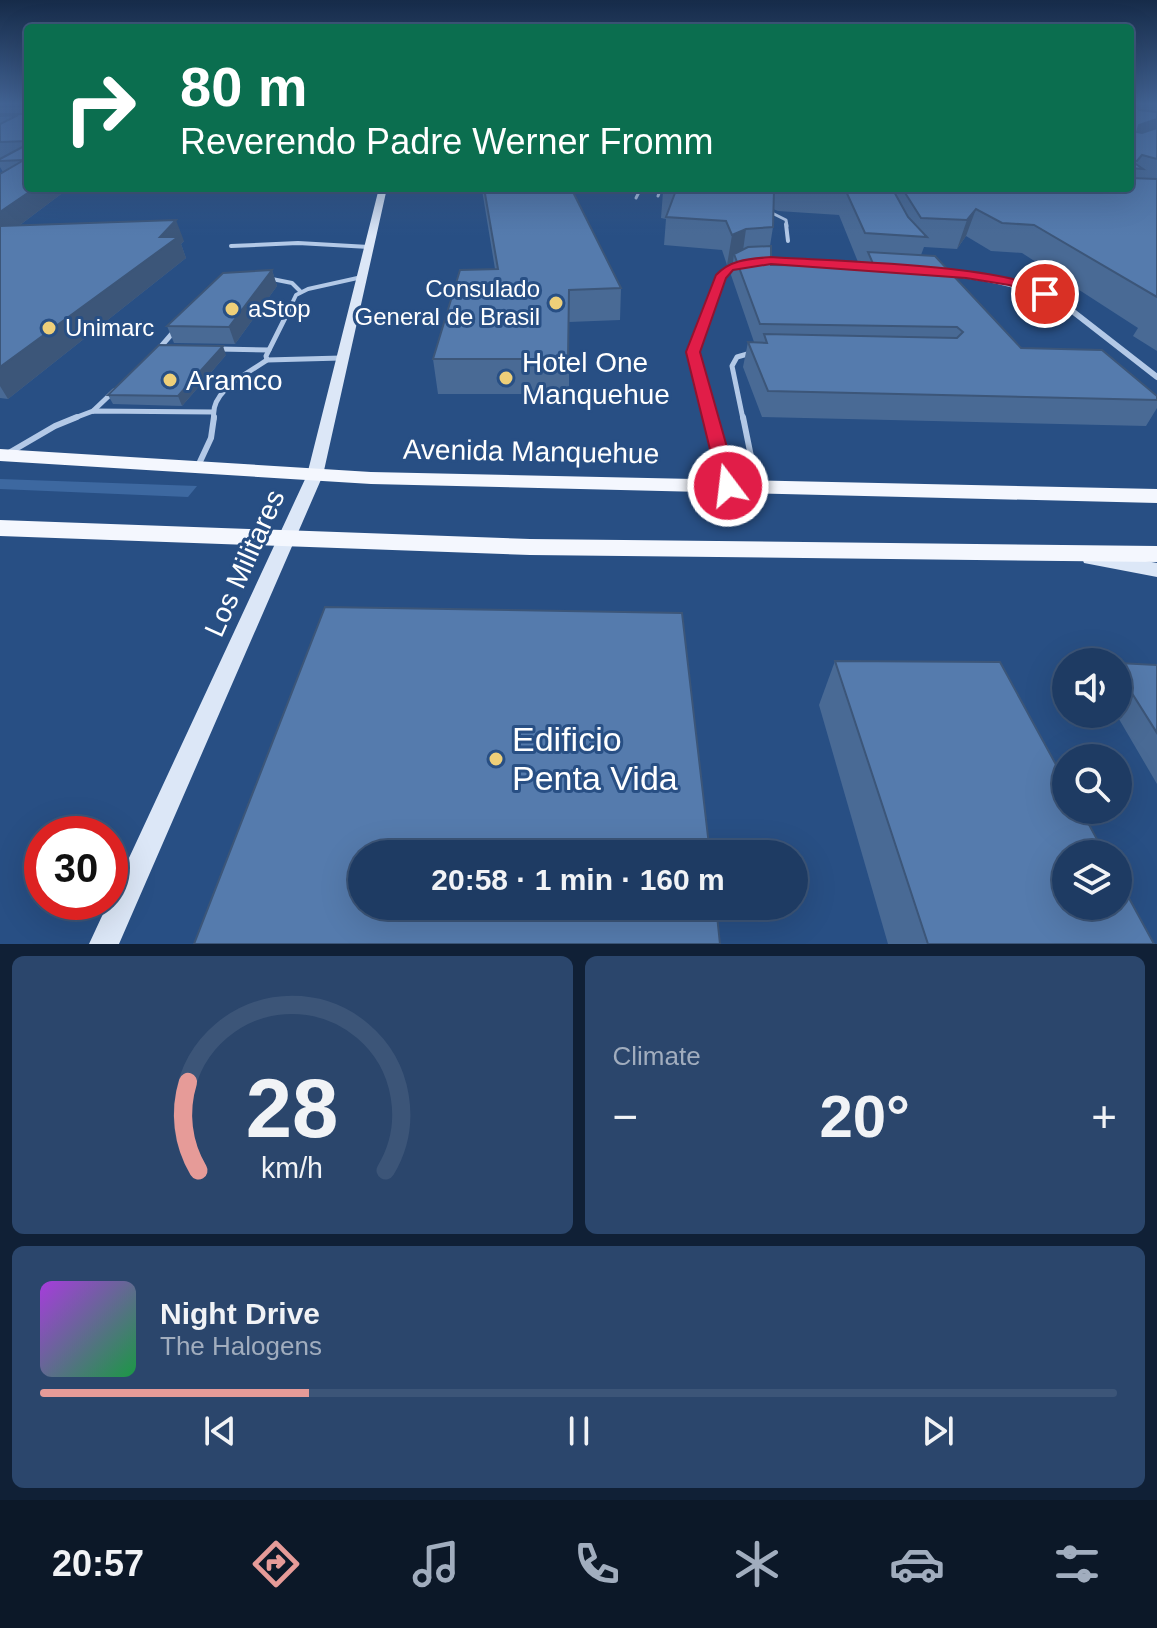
<!DOCTYPE html>
<html lang="en">
<head>
<meta charset="utf-8">
<style>
	:root { --surface:#1e3b63; --page:#2b466c; --text:#f1f3f6; --muted:#a1adbe; --line:#3c5578; --accent:#e69b98 }
	body { margin:0; font-family:Arial,sans-serif; background:var(--page); color:var(--text); height:100vh; display:flex; flex-direction:column; font-size:30px; white-space:nowrap }
	* { box-sizing:border-box; margin:0 }
	p { font-size:26px; color:var(--muted) }
	.icon { flex:none; width:44px; height:44px; fill:none; stroke:currentColor; stroke-width:2; stroke-linecap:round; stroke-linejoin:round }
	.map { position:relative; height:944px; overflow:hidden }
	.side { display:flex; flex-direction:column; gap:12px; padding:12px; background:#102036; flex:1 }
	.side>* { flex:none }
	.guide { position:absolute; left:24px; top:24px; width:1110px; height:168px; border-radius:8px; box-shadow:0 8px 32px #0002,0 0 0 2px var(--line); background:#0b6e4f; color:#fff; overflow:hidden }
	.controls { position:absolute; left:1052px; top:648px; display:grid; gap:16px }
	.controls a { display:grid; place-items:center; width:80px; height:80px; border-radius:50%; background:var(--surface); box-shadow:0 8px 32px #0002,0 0 0 2px var(--line); font-size:40px }
	.speed { position:absolute; left:24px; top:816px; display:flex; gap:16px; font-size:40px; font-weight:700; text-align:center }
	.speed>* { display:grid; place-content:center; width:104px; height:104px; border-radius:50%; background:var(--surface); box-shadow:0 8px 32px #0002,0 0 0 2px var(--line); line-height:1 }
	.speed .limit { border:12px solid #d22; background:#fff; color:#111 }
	.pin { position:absolute; display:grid; place-items:center; width:68px; height:68px; color:#fff; margin:-34px; border:4px solid #fff; border-radius:50%; box-shadow:0 2px 8px #0007 }
	.me { position:absolute; width:88px; margin:-44px; rotate:345deg; stroke-linejoin:round; filter:drop-shadow(0 0 6px #0008) }
	.turn { display:flex; align-items:center; gap:28px; height:168px; padding:0 24px; font-size:36px }
	.turn .icon { width:104px; height:104px; stroke-width:2.5 }
	.turn b { display:block; font-size:56px; line-height:68px }
	.big { font-size:60px; font-weight:800; line-height:1.1 }
	.side .tile { flex:1; display:flex; flex-direction:column; justify-content:center; gap:12px; min-width:0; padding:0 28px; border-radius:12px; background:var(--page) }
	.side .dial { align-items:center; gap:0 }
	.dial svg { height:208px; overflow:visible; fill:none; stroke:var(--line); stroke-width:7; stroke-linecap:round; text-anchor:middle }
	.dial text { fill:var(--text); stroke:none }
	.song { display:flex; align-items:center; gap:24px }
	.cover { width:96px; height:96px; border-radius:12px; background:linear-gradient(135deg,hsl(280 70% 55%),hsl(140 70% 35%)) }
	.played { height:8px; border-radius:4px; background:linear-gradient(90deg,var(--accent) 25%,var(--line) 25%) }
	.keys { display:flex; justify-content:space-around; direction:ltr }
	.heat { display:flex; justify-content:space-between; align-items:center; font-size:44px; direction:ltr }
	.side .tiles { flex:1; display:grid; gap:12px; grid-template-columns:1fr 1fr }
	.tile:last-child { grid-column:span 2 }
	.trip { position:absolute; left:348px; top:840px; width:460px; height:80px; border-radius:40px; background:var(--surface); box-shadow:0 8px 32px #0002,0 0 0 2px var(--line); font-weight:800; line-height:80px; text-align:center }
	.dock { display:flex; height:128px; justify-content:space-around; align-items:center; background:#0c1828; color:var(--muted) }
	.dock .icon { width:56px; height:56px }
	.dock .current { color:var(--accent) }
	.dock b { font-size:36px; color:var(--text) }
	.map>svg:first-child { display:block }
	.green { fill:#3d68a0 }
	.lines { fill:none; stroke-linecap:round; stroke-linejoin:round }
	.lane-far3 { stroke:#b3c9e7; stroke-width:3 }
	.lane-far2 { stroke:#b3c9e7; stroke-width:4 }
	.lane-far1 { stroke:#b3c9e7; stroke-width:5 }
	.lane { stroke:#b3c9e7; stroke-width:6 }
	.street-far2 { stroke:#b3c9e7; stroke-width:5 }
	.street-far1 { stroke:#b3c9e7; stroke-width:6 }
	.street { stroke:#b3c9e7; stroke-width:8 }
	.secondary { fill:#dce7f7; fill-rule:evenodd }
	.primary { fill:#f4f7fe; fill-rule:evenodd }
	.wall { fill:#496a95; fill-rule:evenodd }
	.shaded-wall { fill:#3c5679 }
	.building { fill:#557bad; stroke:#3c5679; stroke-width:2 }
	.route { fill:#e11d48; stroke:#92132f; stroke-width:2 }
	.poi-dot { fill:#eecf79; stroke:#284f84; stroke-width:3 }
	.labels { text-anchor:middle; stroke-width:6; stroke-linejoin:round; paint-order:stroke }
	.far-poi-label { font-size:24px; fill:#fff; stroke:#284f84; text-anchor:start }
	.poi-label { font-size:28px; fill:#fff; stroke:#284f84; text-anchor:start }
	.street-label { font-size:28px; fill:#fff; stroke:#284f84 }
	.near-poi-label { font-size:34px; fill:#fff; stroke:#284f84; text-anchor:start }
</style>
</head>
<body>
<div class="map">
<svg width="1157" height="944" viewBox="0 0 1157 944">
	<rect width="100%" height="100%" fill="#284f84"/>
	<polygon class="green" points="0,479 197,486 188,497 0,489"/>
	<g class="lines">
		<g class="lane-far3">
			<polyline points="658,196 661,188"/>
			<polyline points="636,198 641,188"/>
			<polyline points="768,211 786,220 787,226"/>
		</g>
		<g class="lane-far2">
			<polyline points="786,224 788,241"/>
			<polyline points="231,246 298,243 369,247"/>
			<polyline points="267,278 292,283 300,291"/>
			<polyline points="288,312 296,295 308,289 362,277"/>
		</g>
		<g class="lane-far1">
			<polyline points="289,310 266,356 267,360 341,358"/>
			<polyline points="219,349 269,350"/>
			<polyline points="157,351 176,329"/>
			<polyline points="93,411 114,391"/>
			<polyline points="72,419 93,411 213,412"/>
			<path d="M214,419C209,391 247,374 267,360"/>
			<polyline points="743,419 732,366 737,357 751,353"/>
		</g>
		<g class="lane">
			<polyline points="743,417 757,486"/>
			<polyline points="7,454 55,426 77,417"/>
			<polyline points="198,466 211,438 214,417"/>
		</g>
		<g class="street-far2">
			<polyline points="762,261 844,266"/>
			<path d="M942,273C989,278 1033,286 1074,312"/>
			<path d="M708,312C715,290 718,272 741,264"/>
		</g>
		<g class="street-far1">
			<polyline points="708,310 693,352 711,419"/>
			<polyline points="1071,310 1157,377"/>
		</g>
		<polyline class="street" points="710,417 728,486"/>
		<g class="secondary">
			<polygon points="379,188 387,188 323,475 119,944 89,944 307,475"/>
			<polygon points="1091,551 1157,563 1157,577 1084,563 1082,558 1084,553"/>
		</g>
		<g class="primary">
			<polygon points="0,449 371,472 1157,489 1157,503 371,484 0,461"/>
			<polygon points="0,520 530,539 1157,546 1157,562 530,555 0,536"/>
		</g>
	</g>
	<g class="wall">
		<polygon points="0,104 28,104 28,188 69,188 20,225 184,241 181,244 186,258 8,399 0,398 0,174 3,172 0,167"/>
		<path d="M1130,104H1157V351L1133,336L1138,328L1022,253L991,251L966,236L957,249L924,247L921,255L1021,348L1157,396V408L1146,426L762,417L743,367L748,342H754L731,275L733,262L727,265L722,250L664,245L666,219L661,218L663,192L664,188H1130ZM773,209L778,211L839,215L858,262H865L864,266L771,265L770,246L773,227Z"/>
		<polygon points="414,188 575,188 575,195 621,288 620,320 569,322 569,394 438,394 433,359 495,269 482,190 414,194"/>
		<polygon points="272,270 277,286 235,344 174,343 167,326"/>
		<polygon points="226,355 182,406 113,404 108,395"/>
		<polygon points="835,661 1154,944 888,944 819,705"/>
		<polygon points="1118,663 1157,665 1157,784 1116,714 1118,714"/>
	</g>
	<g class="shaded-wall">
		<polygon points="1157,119 1157,135 1130,146 1139,125"/>
		<polygon points="35,188 69,188 0,240 0,212"/>
		<polygon points="976,209 966,236 957,249 967,220"/>
		<polygon points="176,220 184,241 181,244 186,258 8,399 0,386 0,367"/>
		<polygon points="746,229 742,258 734,254 733,262 727,265 732,235"/>
		<polygon points="272,270 277,286 235,344 229,327"/>
		<polygon points="223,346 226,355 182,406 178,396"/>
	</g>
	<g class="building">
		<polygon points="7,104 28,104 28,141 0,142 0,124 18,115 0,116 0,114 23,114 25,111 23,106 0,107"/>
		<polygon points="1130,104 1136,104 1135,104 1139,110 1157,112 1157,119 1139,125 1137,132 1142,133 1157,128 1157,159 1142,155 1137,161 1130,160"/>
		<polygon points="28,144 28,188 35,188 0,212 0,174 24,160 0,161 0,159"/>
		<polygon points="1130,160 1143,169 1130,168"/>
		<polygon points="1130,178 1157,179 1157,297 1034,225 1002,223 976,209 967,220 921,218 902,188 1130,188"/>
		<polygon points="484,188 571,188 621,288 569,290 568,359 433,359 460,270 498,269"/>
		<polygon points="664,188 770,188 774,190 773,227 746,229 732,235 726,221 666,217 675,193 663,192"/>
		<polygon points="831,188 892,188 908,217 927,237 865,233 845,189"/>
		<polygon points="176,220 160,237 178,237 0,367 0,226"/>
		<polygon points="771,246 771,265 874,266 868,252 935,256 1021,348 1102,350 1157,396 1157,400 768,391 748,342 767,343 764,334 957,338 963,332 957,327 760,324 734,254 748,247"/>
		<polygon points="272,270 229,327 167,326 223,273"/>
		<polygon points="159,345 223,346 178,396 108,395"/>
		<polygon points="325,607 682,613 710,854 362,854 362,906 716,906 720,944 194,944"/>
		<polygon points="835,661 1000,662 1066,783 1066,810 1081,810 1105,854 1066,854 1066,906 1118,906 1118,878 1154,944 928,944"/>
		<polygon points="1118,663 1157,665 1157,733 1118,671"/>
	</g>
	<linearGradient id="sky" x2="0" y2="1"><stop stop-color="#162b49"/><stop offset="0.44" stop-color="#426394"/><stop offset="1" stop-color="#426394" stop-opacity="0"/></linearGradient>
	<rect width="1157" height="236" fill="url(#sky)"/>
	<path class="route" d="M771,257C827,261 1014,264 1051,294L1045,297L1009,285L966,278L771,264L733,270L726,278L700,352L738,486L728,492L719,486L686,352L716,275C731,259 750,259 771,257Z"/>
	<g class="poi-dot">
		<circle cx="556" cy="303" r="8"/>
		<circle cx="232" cy="309" r="8"/>
		<circle cx="49" cy="328" r="8"/>
		<circle cx="506" cy="378" r="8"/>
		<circle cx="170" cy="380" r="8"/>
		<circle cx="496" cy="759" r="8"/>
	</g>
	<g class="labels">
		<g class="far-poi-label">
			<text x="540" y="297" text-anchor="end">Consulado<tspan x="540" dy="28">General de Brasil</tspan></text>
			<text x="248" y="317">aStop</text>
			<text x="65" y="336">Unimarc</text>
		</g>
		<g class="poi-label">
			<text x="522" y="372">Hotel One<tspan x="522" dy="32">Manquehue</tspan></text>
			<text x="186" y="390">Aramco</text>
		</g>
		<g class="street-label">
			<text transform="translate(531 451) rotate(1)" y="10">Avenida Manquehue</text>
			<text transform="translate(244 563) rotate(-66)" y="10">Los Militares</text>
		</g>
		<g class="near-poi-label">
			<text x="512" y="751">Edificio<tspan x="512" dy="39">Penta Vida</tspan></text>
		</g>
	</g>
</svg>
<div class="controls">
<a><svg class="icon" aria-label="sound" viewBox="0 0 24 24"><path d="M4 9h4l5-4v14l-5-4H4zM17 9q2 3 0 6"/></svg></a>
<a><svg class="icon" aria-label="search" viewBox="0 0 24 24"><circle cx="10" cy="10" r="6"/><path d="M15 15l6 6"/></svg></a>
<a><svg class="icon" aria-label="layers" viewBox="0 0 24 24"><path d="M12 4l9 5-9 5-9-5zM3 14l9 5 9-5"/></svg></a>
</div>
<div class="speed"><div class="limit">30</div></div>
<div class="pin" style="left:1045px;top:294px;background:#d93025"><svg class="icon" aria-label="arrive" viewBox="0 0 24 24"><path d="M6 21V4h12l-3 4 3 4H6"/></svg></div>
<svg class="me" style="left:728px;top:486px" viewBox="-20 -20 40 40"><circle r="17" fill="#e11d48" stroke="#fff" stroke-width="3"/><path d="M0-11L8 9 0 5-8 9z" fill="#fff"/></svg>
<div class="trip">20:58 · 1 min · 160 m</div>
<div class="guide">
<div class="turn"><svg class="icon" aria-label="right" viewBox="0 0 24 24"><path d="M7 20v-9h11M14 6l5 5-5 5"/></svg><div><b>80 m</b>Reverendo Padre Werner Fromm</div></div>
</div>
</div>
<section class="side">
<div class="tiles">
<div class="tile dial"><svg viewBox="0 0 100 80">
<path d="M14 69A42 42 0 1 1 86 69"/>
<path d="M14 69A42 42 0 0 1 10 35" stroke="#e69b98"/>
<text x="50" y="56" font-size="32" font-weight="700">28</text>
<text x="50" y="72" font-size="11">km/h</text>
</svg></div>
<div class="tile"><p>Climate</p>
<div class="heat"><a>−</a><b class="big">20°</b><a>+</a></div>
</div>
<div class="tile">
<div class="song"><i class="cover"></i><div><b>Night Drive</b><p>The Halogens</p></div></div>
<div class="played"></div>
<div class="keys"><svg class="icon" aria-label="previous" viewBox="0 0 24 24"><path d="M18 5L8 12l10 7zM5 5v14"/></svg><svg class="icon" aria-label="pause" viewBox="0 0 24 24"><path d="M8 5v14M16 5v14"/></svg><svg class="icon" aria-label="next" viewBox="0 0 24 24"><path d="M6 5l10 7-10 7zM19 5v14"/></svg></div>
</div>
</div>
</section>
<nav class="dock">
<b>20:57</b>
<svg class="icon current" aria-label="directions" viewBox="0 0 24 24"><path d="M12 3l9 9-9 9-9-9zM9 14v-3h6M13 9l2 2-2 2"/></svg>
<svg class="icon" aria-label="music" viewBox="0 0 24 24"><path d="M9 18V5l10-2v13"/><circle cx="6" cy="18" r="3"/><circle cx="16" cy="16" r="3"/></svg>
<svg class="icon" aria-label="phone" viewBox="0 0 24 24"><path d="M5 4h4l2 5-3 2q2 4 5 5l2-3 5 2v4C11 20 4 13 5 4z"/></svg>
<svg class="icon" aria-label="climate" viewBox="0 0 24 24"><path d="M12 3v18M4 7l16 10M4 17L20 7"/></svg>
<svg class="icon" aria-label="car" viewBox="0 0 24 24"><path d="M5 17H2v-5l4-1 3-4h7l3 4 3 1v5h-3M9 17h6M6 11h13"/><circle cx="7" cy="17" r="2"/><circle cx="17" cy="17" r="2"/></svg>
<svg class="icon" aria-label="filters" viewBox="0 0 24 24"><path d="M4 7h16M4 17h16"/><circle cx="9" cy="7" r="2"/><circle cx="15" cy="17" r="2"/></svg>
</nav>
</body>
</html>
